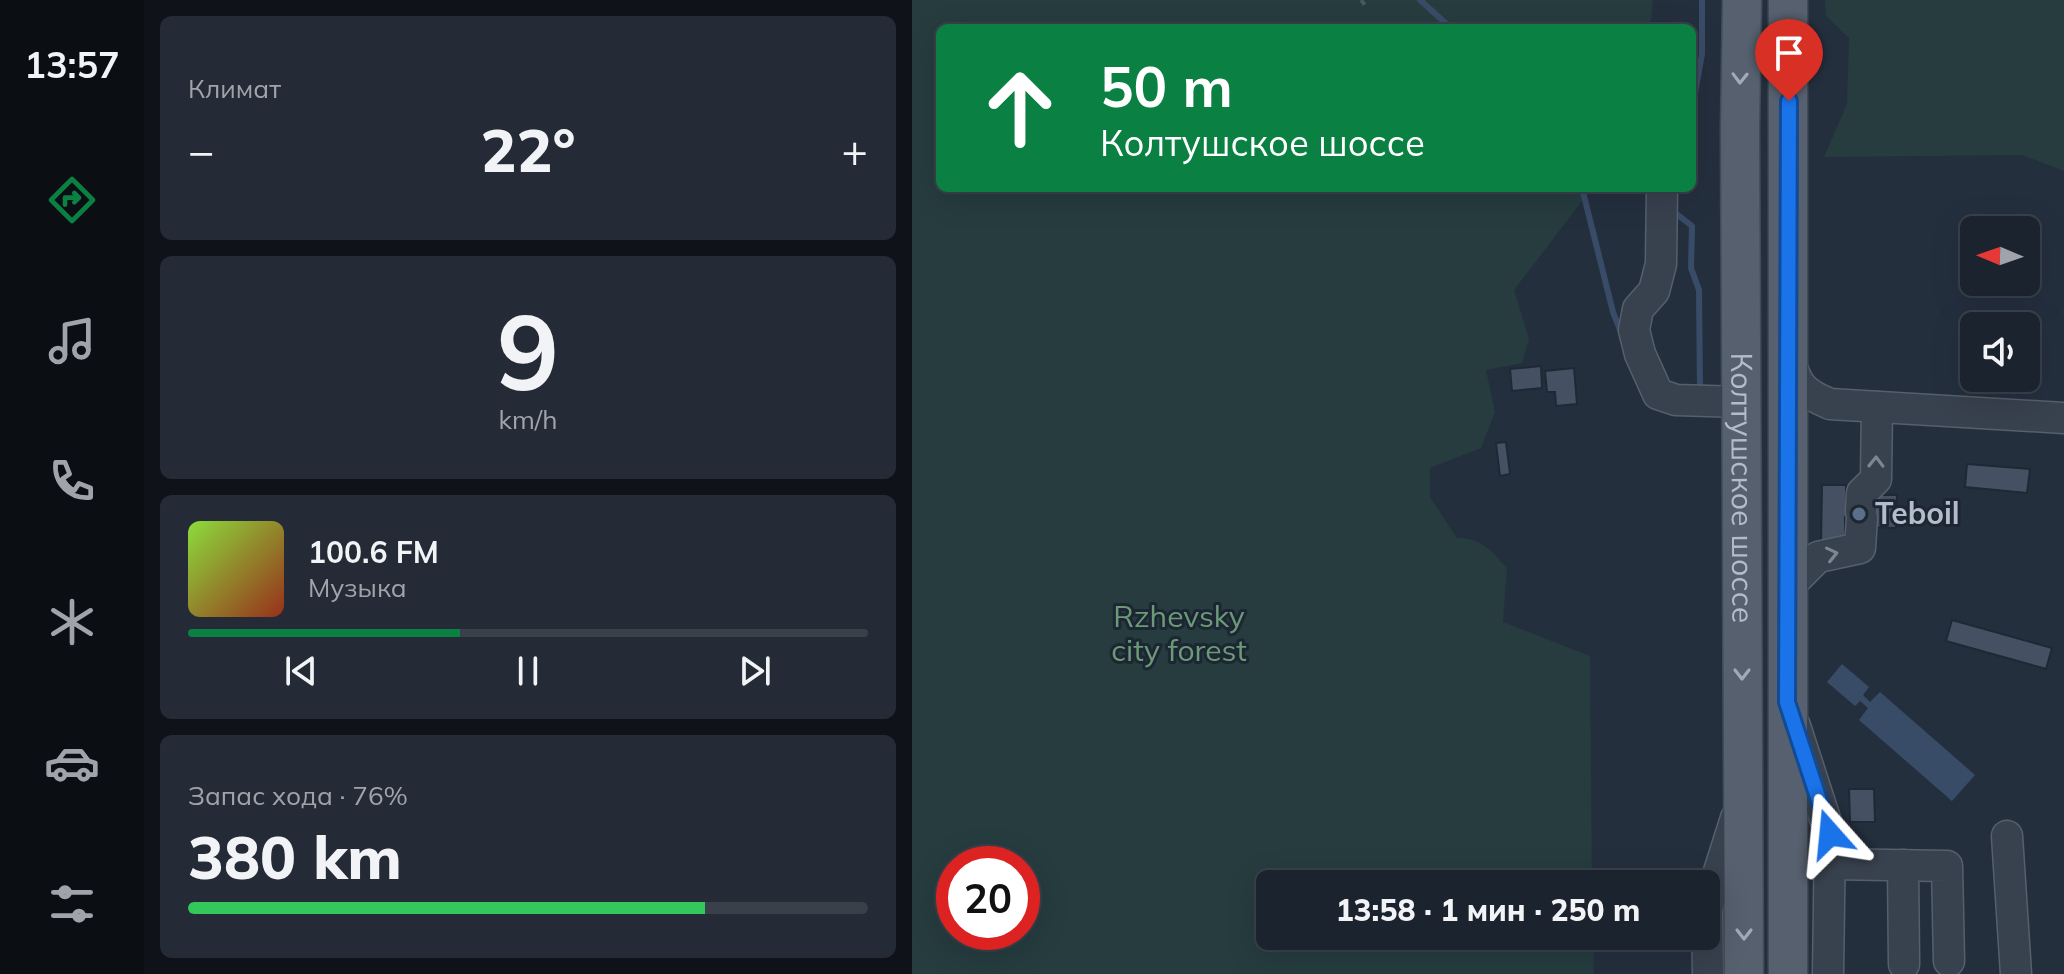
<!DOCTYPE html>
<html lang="ru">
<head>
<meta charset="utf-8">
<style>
	:root { --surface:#1b232e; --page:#242b36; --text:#f1f3f6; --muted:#a0a4aa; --line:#39404a; --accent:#0b8043 }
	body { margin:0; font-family:Mulish,sans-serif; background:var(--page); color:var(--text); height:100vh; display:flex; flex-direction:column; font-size:30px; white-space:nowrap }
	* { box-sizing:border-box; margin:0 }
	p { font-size:26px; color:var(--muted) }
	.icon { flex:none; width:44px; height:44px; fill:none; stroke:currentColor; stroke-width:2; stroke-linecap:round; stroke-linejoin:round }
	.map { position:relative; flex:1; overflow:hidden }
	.sheet { display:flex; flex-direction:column; gap:16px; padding:16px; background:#0f1319; width:768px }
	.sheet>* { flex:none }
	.hud { position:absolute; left:24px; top:24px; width:760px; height:168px; border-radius:12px; box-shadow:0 8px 32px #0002,0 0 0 2px var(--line); background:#0b8043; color:#fff; overflow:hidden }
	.needle { width:52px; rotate:272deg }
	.tools { position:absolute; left:1048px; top:216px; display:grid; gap:16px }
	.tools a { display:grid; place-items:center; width:80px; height:80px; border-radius:12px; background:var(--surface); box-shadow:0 8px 32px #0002,0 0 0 2px var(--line); font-size:40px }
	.speed { position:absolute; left:24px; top:846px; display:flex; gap:16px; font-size:40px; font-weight:700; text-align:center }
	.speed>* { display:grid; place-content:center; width:104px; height:104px; border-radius:50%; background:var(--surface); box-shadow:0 8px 32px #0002,0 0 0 2px var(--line); line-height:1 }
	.speed .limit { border:12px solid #d22; background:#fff; color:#111 }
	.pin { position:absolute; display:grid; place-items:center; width:68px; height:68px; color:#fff; margin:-82px -34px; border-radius:50% 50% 50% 0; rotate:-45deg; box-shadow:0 0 8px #0007 }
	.pin .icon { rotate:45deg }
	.me { position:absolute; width:88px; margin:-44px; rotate:342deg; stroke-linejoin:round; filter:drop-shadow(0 0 6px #0008) }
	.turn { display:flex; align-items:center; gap:28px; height:168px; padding:0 32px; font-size:36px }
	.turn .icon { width:104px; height:104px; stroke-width:2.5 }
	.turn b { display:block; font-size:56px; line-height:68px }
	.big { font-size:60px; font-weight:800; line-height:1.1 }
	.sheet .card { flex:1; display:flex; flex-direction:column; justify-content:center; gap:12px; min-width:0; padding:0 28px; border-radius:12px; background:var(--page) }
	.sheet .dial { align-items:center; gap:0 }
	.dial b { font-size:104px; line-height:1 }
	.song { display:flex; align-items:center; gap:24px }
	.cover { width:96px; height:96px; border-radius:12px; background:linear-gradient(135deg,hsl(90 70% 55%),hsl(10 70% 35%)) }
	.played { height:8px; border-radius:4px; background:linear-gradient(90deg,var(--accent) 40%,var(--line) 40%) }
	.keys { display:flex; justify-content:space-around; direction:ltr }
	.heat { display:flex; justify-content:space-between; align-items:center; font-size:44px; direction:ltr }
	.charge { height:12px; border-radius:6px; background:linear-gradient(90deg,#34c759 76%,var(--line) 0) }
	.trip { position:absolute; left:344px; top:870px; width:464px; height:80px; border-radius:12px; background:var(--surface); box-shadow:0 8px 32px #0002,0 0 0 2px var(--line); font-weight:800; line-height:80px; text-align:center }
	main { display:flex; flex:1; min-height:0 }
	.menu { display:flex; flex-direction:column; width:144px; justify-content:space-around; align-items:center; background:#0b0e12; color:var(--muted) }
	.menu .icon { width:56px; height:56px }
	.menu .current { color:var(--accent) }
	.menu b { font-size:36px; color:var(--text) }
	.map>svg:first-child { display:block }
	.green { fill:#263c3f; fill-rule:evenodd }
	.water { fill:#394c67 }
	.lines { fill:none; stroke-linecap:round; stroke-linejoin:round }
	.stream { stroke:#394c67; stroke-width:6 }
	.building { fill:#455162; stroke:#1f2835; stroke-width:2 }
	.minor-casing { stroke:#565f6c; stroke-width:33 }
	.major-casing { stroke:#414a57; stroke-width:41 }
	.path { stroke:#44595c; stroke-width:4; stroke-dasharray:6 6; stroke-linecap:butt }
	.minor { stroke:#38414e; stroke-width:30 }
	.major { stroke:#56606e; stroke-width:38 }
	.oneway { stroke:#a1aab7 }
	.oneway2 { stroke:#7c8592 }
	.route-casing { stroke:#114b97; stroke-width:20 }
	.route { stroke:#1a73e8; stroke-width:14 }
	.service-dot { fill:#5c6f8a; stroke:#1d2633; stroke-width:3 }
	.labels { text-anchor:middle; stroke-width:6; stroke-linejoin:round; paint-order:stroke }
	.street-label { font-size:30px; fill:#b4bcc9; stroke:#1d2633 }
	.poi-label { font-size:30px; font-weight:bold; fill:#b4bcc9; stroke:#1d2633; text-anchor:start }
	.park-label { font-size:30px; fill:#6b9a76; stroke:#1d2633 }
</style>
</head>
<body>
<main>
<nav class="menu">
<b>13:57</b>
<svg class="icon current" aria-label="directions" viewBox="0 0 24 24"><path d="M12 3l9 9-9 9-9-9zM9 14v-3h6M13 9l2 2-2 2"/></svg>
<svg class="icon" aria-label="music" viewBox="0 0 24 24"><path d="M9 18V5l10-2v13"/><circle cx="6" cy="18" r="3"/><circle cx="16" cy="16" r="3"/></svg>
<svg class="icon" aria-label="phone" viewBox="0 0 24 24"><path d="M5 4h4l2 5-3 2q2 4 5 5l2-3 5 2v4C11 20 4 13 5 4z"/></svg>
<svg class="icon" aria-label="climate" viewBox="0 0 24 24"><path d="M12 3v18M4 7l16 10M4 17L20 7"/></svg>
<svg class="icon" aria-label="car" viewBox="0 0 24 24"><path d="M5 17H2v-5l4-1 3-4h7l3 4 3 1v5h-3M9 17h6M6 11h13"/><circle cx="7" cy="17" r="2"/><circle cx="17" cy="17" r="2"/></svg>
<svg class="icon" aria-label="filters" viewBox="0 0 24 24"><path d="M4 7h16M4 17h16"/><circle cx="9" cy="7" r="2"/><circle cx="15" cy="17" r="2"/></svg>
</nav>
<section class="sheet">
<div class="card"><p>Климат</p>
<div class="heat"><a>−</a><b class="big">22°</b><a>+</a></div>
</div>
<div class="card dial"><b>9</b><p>km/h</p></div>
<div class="card">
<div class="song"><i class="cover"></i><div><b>100.6 FM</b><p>Музыка</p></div></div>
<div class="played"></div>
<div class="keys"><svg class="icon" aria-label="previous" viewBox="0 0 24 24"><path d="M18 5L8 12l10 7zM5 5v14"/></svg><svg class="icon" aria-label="pause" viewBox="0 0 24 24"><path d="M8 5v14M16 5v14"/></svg><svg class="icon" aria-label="next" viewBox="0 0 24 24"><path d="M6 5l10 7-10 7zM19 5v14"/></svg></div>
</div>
<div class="card"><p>Запас хода · 76%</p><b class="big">380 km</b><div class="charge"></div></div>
</section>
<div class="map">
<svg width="1152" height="974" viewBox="0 0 1152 974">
	<rect width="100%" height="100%" fill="#242f3e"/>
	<g class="green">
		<path d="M0,0H741L738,28H28V188H680L602,290L617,339L610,363L574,370L583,412L569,448L518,468V497L545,538C570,538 579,551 595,568L591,622L678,656L680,884H358V936H681L682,974H0ZM110,864V932H42V864Z"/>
		<polygon points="913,0 1152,0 1152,171 1110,155 912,157 935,104 937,38 914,16"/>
	</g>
	<polygon class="water" points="930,664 957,687 951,695 958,702 968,692 1063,775 1040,801 947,720 956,708 948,701 943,706 915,682"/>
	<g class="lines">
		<g class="stream">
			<polyline points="508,0 539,28"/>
			<polyline points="780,110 790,54 790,0"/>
			<polyline points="670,188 701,312 710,335"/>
			<polyline points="762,212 780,226 779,268 787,290 788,389"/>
		</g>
	</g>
	<g class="building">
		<polygon points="629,366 630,388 600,391 598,369"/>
		<polygon points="662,368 665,404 644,406 643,392 635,392 633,371"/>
		<polygon points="594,442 598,474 588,476 584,443"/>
		<polygon points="1055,464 1118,469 1115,493 1053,487"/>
		<polygon points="910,485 934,485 934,511 962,511 962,495 985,495 984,528 962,527 962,518 933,517 933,543 909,543"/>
		<polygon points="1040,620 1140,648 1134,669 1034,641"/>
		<polygon points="937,789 962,789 963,822 938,822"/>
	</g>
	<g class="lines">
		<g class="minor-casing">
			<g id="minor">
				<polyline points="750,188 749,264 742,291 726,309 722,330 728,354 746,394 764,400 829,402"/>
				<path d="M877,358C885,386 891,393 918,404L1152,418"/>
				<polyline points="949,511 950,493 964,479 965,407"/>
				<polyline points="875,588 906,557 948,548 950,517"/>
				<polyline points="883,726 918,834 916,974"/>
				<polyline points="1095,836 1104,974"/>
				<polyline points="918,864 1035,866 1037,961"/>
				<polyline points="991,865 992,964"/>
				<polyline points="796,974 795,909 824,818"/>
			</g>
		</g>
		<g class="major-casing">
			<g id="major">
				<path id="s1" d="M830,0L828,129L832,974"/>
				<polyline points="876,0 876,974"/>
			</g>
		</g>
		<polyline class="path" points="449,0 453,5"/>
		<use href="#minor" class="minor"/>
		<use href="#major" class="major"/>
	</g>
	<defs><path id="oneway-chevron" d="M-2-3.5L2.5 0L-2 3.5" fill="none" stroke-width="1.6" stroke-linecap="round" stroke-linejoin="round" transform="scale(2)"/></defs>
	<g class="oneway">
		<use href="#oneway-chevron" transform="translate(828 78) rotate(91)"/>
		<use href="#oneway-chevron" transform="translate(830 674) rotate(90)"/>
		<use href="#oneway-chevron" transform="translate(832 934) rotate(90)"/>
	</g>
	<g class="oneway2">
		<use href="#oneway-chevron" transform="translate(964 462) rotate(-89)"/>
		<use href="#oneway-chevron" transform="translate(920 554) rotate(-13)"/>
	</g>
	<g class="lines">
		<g class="route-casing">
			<polyline id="route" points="877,101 875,702 918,834"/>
		</g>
		<use href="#route" class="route"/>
	</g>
	<circle class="service-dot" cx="947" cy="514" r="8"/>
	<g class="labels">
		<g class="street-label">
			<text dy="10" stroke="none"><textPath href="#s1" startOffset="488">Колтушское шоссе</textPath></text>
		</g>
		<g class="poi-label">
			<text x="963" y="524">Teboil</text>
		</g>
		<g class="park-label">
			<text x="267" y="627">Rzhevsky<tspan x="267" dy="34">city forest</tspan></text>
		</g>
	</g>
</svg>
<div class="tools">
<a><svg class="needle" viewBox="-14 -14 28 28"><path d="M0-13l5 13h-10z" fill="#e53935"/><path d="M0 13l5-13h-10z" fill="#a0a4aa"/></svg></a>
<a><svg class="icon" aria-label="sound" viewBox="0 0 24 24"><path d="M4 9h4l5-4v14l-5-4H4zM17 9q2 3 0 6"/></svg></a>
</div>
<div class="speed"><div class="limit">20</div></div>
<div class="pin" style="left:877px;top:101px;background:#d93025"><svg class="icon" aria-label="arrive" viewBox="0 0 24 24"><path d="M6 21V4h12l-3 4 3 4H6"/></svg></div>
<svg class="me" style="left:918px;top:834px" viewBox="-20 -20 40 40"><path d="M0-17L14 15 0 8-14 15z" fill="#1a73e8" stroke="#fff" stroke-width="4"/></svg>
<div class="trip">13:58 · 1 мин · 250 m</div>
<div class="hud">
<div class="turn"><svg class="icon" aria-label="ahead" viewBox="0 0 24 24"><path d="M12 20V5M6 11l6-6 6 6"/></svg><div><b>50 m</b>Колтушское шоссе</div></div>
</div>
</div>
</main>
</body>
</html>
